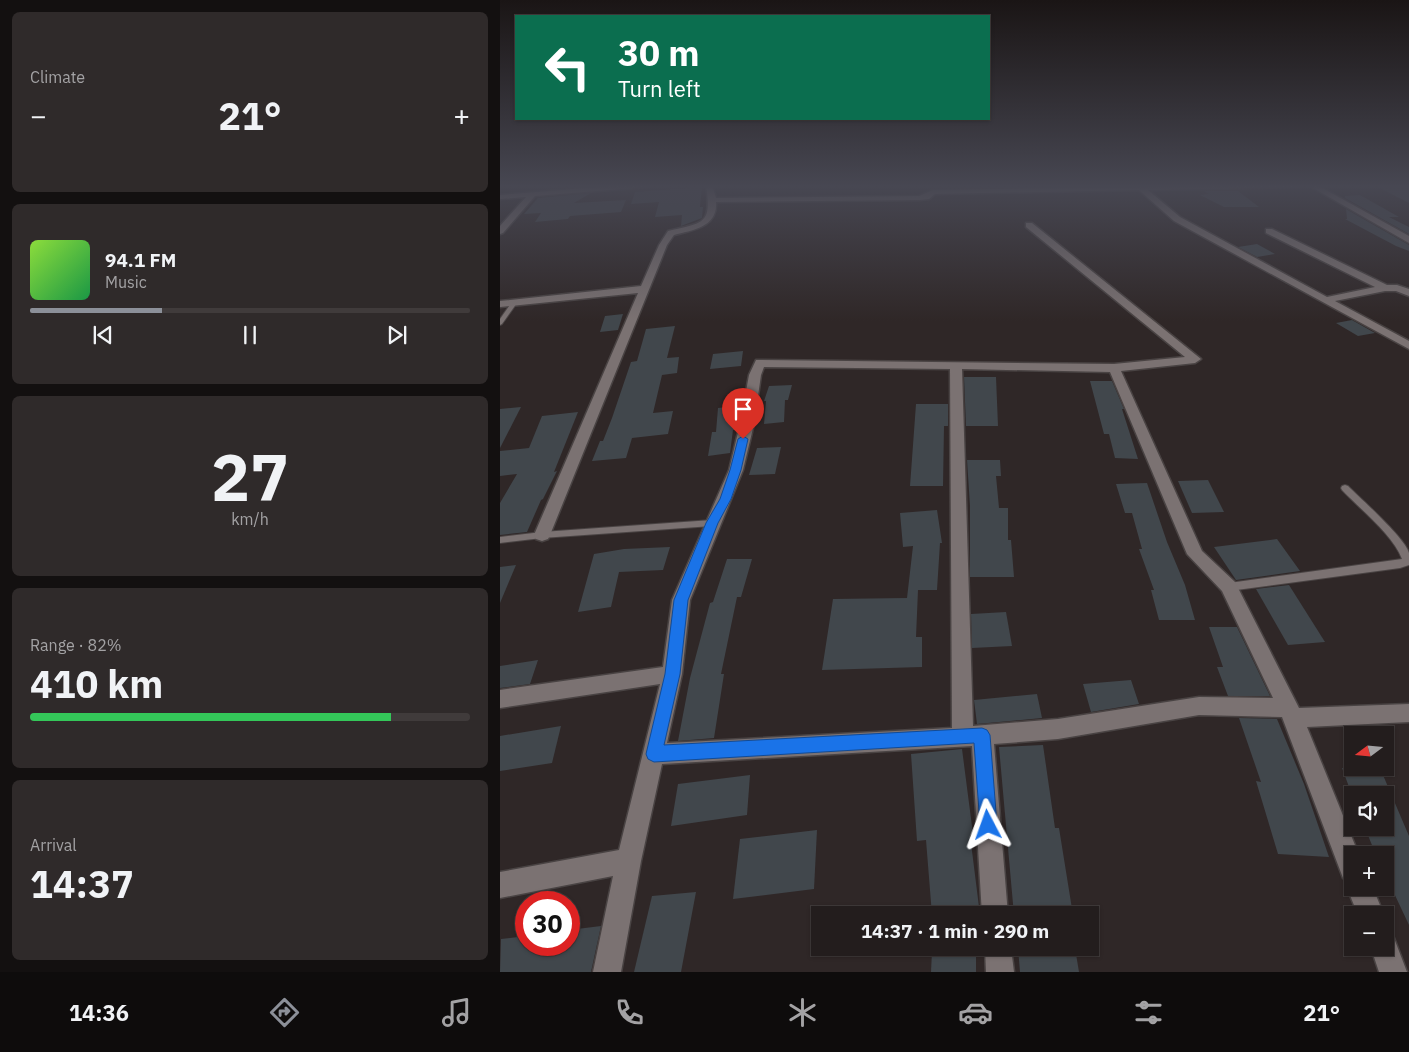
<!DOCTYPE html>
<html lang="en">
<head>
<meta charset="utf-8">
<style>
	:root { --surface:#231d1d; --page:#2f2a2a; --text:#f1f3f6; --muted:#a3a2a4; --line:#403b3b; --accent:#8c9099 }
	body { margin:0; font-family:"IBM Plex Sans",sans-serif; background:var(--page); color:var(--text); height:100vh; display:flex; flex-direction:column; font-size:19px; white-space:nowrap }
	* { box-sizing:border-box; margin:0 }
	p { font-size:16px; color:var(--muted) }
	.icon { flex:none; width:28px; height:28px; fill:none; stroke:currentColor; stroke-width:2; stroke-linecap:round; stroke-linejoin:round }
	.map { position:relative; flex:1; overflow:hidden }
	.drawer { display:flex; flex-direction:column; gap:12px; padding:12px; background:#131010; width:500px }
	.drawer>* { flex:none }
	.top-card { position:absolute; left:15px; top:15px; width:475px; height:105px; border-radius:0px; box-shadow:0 1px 4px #0004,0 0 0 1px var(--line); background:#0b6e4f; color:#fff; overflow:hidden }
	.needle { width:32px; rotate:254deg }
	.buttons { position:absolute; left:844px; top:726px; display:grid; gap:10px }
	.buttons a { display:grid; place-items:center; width:50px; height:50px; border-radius:0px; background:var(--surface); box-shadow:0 1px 4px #0004,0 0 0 1px var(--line); font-size:25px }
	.speed { position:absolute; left:15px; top:891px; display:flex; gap:10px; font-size:25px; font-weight:700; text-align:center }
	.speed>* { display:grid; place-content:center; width:65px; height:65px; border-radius:50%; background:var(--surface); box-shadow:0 1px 4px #0004,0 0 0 1px var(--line); line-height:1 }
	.speed .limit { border:8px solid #d22; background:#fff; color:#111 }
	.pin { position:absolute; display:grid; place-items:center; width:42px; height:42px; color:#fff; margin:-51px -21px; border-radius:50% 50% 50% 0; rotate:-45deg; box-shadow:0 0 5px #0007 }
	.pin .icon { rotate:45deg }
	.me { position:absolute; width:55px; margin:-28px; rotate:356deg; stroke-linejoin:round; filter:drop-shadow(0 0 4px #0008) }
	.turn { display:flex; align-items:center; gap:18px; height:105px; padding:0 20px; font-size:22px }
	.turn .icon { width:65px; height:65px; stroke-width:2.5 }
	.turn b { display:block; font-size:35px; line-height:42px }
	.big { font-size:38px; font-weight:800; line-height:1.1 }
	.drawer .tile { flex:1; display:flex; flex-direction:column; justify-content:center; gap:8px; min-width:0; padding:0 18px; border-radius:8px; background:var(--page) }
	.drawer .dial { align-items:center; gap:0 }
	.dial b { font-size:65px; line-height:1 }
	.song { display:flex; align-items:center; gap:15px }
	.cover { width:60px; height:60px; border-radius:8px; background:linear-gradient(135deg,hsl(90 70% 55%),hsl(140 70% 35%)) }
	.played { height:5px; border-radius:2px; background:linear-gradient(90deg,var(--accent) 30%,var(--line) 30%) }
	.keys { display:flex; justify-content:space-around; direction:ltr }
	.heat { display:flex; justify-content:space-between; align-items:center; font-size:28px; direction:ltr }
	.charge { height:8px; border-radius:4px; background:linear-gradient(90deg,#34c759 82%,var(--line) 0) }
	.trip { position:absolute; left:311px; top:906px; width:288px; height:50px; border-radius:0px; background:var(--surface); box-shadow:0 1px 4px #0004,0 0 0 1px var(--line); font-weight:800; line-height:50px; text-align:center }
	.tabs { display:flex; height:80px; justify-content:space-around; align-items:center; background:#0e0c0c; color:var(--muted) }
	.tabs .icon { width:35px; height:35px }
	.tabs .on { color:var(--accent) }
	.tabs b { font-size:22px; color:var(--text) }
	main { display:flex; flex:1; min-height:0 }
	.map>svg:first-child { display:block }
	.building { fill:#41474c }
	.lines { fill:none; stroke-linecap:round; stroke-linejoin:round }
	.service-casing { stroke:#494343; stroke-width:2 }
	.minor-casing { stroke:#494343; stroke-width:3 }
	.service { fill:#7b7272; fill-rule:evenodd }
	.minor { fill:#7b7272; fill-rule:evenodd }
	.route { fill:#1a73e8; stroke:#114b97 }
</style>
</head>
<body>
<main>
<section class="drawer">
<div class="tile"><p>Climate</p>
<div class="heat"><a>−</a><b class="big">21°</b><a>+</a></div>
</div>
<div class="tile">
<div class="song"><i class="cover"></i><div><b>94.1 FM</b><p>Music</p></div></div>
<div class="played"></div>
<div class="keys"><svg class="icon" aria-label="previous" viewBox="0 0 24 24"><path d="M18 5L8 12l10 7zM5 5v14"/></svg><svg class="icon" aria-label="pause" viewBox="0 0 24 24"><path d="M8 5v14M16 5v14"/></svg><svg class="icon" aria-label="next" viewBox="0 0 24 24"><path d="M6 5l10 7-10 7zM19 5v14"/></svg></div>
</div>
<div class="tile dial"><b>27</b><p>km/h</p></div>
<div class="tile"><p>Range · 82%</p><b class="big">410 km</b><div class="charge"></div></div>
<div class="tile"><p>Arrival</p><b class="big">14:37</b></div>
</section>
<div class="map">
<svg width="909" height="972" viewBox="0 0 909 972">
	<rect width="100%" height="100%" fill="#2f2727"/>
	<g class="building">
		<polygon points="909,185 909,203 878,187"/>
		<polygon points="202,187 200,207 203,207 202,218 181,226 182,215 155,217 159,202 131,204 135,192"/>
		<polygon points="704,191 738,191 759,207 724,207 700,195 709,194"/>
		<polygon points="91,193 74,203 126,200 121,212 70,216 68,219 35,222 41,213 24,214 38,198"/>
		<polygon points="860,195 899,217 889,217 909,227 909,234 845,198 845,196"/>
		<polygon points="846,209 909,245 909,251 896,246 845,219 847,219"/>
		<polygon points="757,244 775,254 757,257 738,247"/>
		<polygon points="123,314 118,330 100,332 105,316"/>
		<polygon points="852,320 875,333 858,336 836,323"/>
		<polygon points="175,326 167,358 179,357 177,373 162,375 153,413 173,411 168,434 132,438 126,458 92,461 100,441 103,441 112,418 131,362 137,361 146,329"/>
		<polygon points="243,351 241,366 210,369 213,354"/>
		<polygon points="464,377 496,377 498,426 466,426"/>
		<polygon points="590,381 612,381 624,409 622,409 638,459 615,458 609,434 604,434"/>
		<polygon points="292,385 288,400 285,400 284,422 264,424 266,401 264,401 269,386"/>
		<polygon points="416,404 448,404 448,426 444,426 443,486 410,486"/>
		<polygon points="237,406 236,430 233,430 230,453 208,456 212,432 216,432 218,408"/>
		<polygon points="21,407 0,448 0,409"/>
		<polygon points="78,412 54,472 57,471 43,499 41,500 27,532 0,535 0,503 17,474 0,476 0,451 29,448 42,416"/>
		<polygon points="281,447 275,474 249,475 257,448"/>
		<polygon points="467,460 500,460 501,476 496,476 499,508 508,508 508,540 511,540 514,577 470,577 470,506"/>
		<polygon points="708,480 724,512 692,513 678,481"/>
		<polygon points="647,483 667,542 685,585 695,620 659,620 651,590 654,590 639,549 642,549 632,513 625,513 616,484"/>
		<polygon points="437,510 442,543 440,543 437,590 418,590 416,637 422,637 422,667 322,670 333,599 407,598 413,546 403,547 400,513"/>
		<polygon points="777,539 800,571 736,580 714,547"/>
		<polygon points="170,547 163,570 119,572 111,607 78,612 94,554 124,549"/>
		<polygon points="227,559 252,559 241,597 237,597 221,674 224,674 214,738 178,741 190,678 210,603 213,602"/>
		<polygon points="16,565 0,603 0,567"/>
		<polygon points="789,585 825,642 788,645 756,589"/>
		<polygon points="506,612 512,646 472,648 471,614"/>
		<polygon points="709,627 737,627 770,696 728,696 717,667 723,667"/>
		<polygon points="38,660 30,684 0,688 0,666"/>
		<polygon points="631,680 639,704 591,712 583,684"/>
		<polygon points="537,694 542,718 477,724 474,700"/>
		<polygon points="739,718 777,719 804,784 829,857 778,854 756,781 761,782"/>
		<polygon points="61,726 52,763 0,771 0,736"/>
		<polygon points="543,745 555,828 559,828 573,915 514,915 499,747"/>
		<polygon points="462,749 473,834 470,835 480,915 432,915 426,840 417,841 411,754"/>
		<polygon points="842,768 880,768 909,836 909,925 885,874 885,855 876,855 865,828 885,828 885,795 852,795"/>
		<polygon points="250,775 247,815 171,826 178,784"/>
		<polygon points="317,830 314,889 233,899 240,839"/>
		<polygon points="196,892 181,972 134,972 152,896"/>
		<polygon points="101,926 91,972 0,972 1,939 26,936 26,945 69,945 69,930"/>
		<polygon points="518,948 575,948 579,972 520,972"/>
		<polygon points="432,951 476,952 476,972 431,972"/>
	</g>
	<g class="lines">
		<g class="service-casing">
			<g id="service">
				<polygon points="12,302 17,303 2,324 0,325 0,319"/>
				<path d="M845,485L848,486C860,498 906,539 909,553C909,556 909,561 909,565L900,568L729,591L725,590L724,587L725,584L729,583L902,559C893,535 860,509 842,490L841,488L842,486Z"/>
				<polygon points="212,520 215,521 217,523 215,525 212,526 42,538 0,543 0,537 42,532"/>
			</g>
		</g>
		<g class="minor-casing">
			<g id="minor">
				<polygon points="124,185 151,185 147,187 35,196 3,233 0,234 0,226 26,197 0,199 0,195"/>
				<path d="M206,185H212L216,198L419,196L433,190L800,185L797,187L648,190L680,217L827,297L875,287L766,233V229H772L887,285H897L909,289V296L896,291H885L835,301L909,341V349L674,221L639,190L435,194L429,199L419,200L216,202C218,227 193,230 174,235L167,245L50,535L48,539L42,541L36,539L34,535L138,293L0,307V301L141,286L159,245L168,231C204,222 212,225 206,185Z"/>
				<polygon points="808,185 817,185 909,236 909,243"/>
				<path d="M526,223H532L701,359L695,363L621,371L702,551L735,582L799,708L909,704V722L807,727L859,855H852V888H873L884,915H858L847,888L850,881L843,878L782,717L699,715L558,739L494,744L508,915H482L472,746L162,764L141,861L121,972H93L113,876L0,898V872L119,850L160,684L0,708V690L163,667L172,600L229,470L240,424L249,375L256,360L614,364L685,357L526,227ZM264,367L450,369L452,728L167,743L182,674L190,600L243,470L254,424L261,375ZM462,369L610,372L687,554L722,591L773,698L699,697L558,719L473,726Z"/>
				<polygon points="885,935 894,938 907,972 879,972 871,948 885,948"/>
				<polygon points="485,948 511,948 514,972 486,972"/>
			</g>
		</g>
		<use href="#service" class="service"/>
		<use href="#minor" class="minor"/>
	</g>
	<linearGradient id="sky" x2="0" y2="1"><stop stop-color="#1a1515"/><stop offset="0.58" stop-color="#474752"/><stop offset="1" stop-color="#474752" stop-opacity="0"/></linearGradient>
	<rect width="909" height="321" fill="url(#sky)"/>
	<polygon class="route" points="243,436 248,439 241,470 231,499 218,523 188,600 180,674 164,745 482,728 487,730 490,735 497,825 495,831 488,834 482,831 480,825 474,743 154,762 148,759 146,754 165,674 174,600 206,523 220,499 230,470 238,439"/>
</svg>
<div class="buttons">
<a><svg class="needle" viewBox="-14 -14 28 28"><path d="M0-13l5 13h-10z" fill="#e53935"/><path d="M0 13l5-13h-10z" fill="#a3a2a4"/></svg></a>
<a><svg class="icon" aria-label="sound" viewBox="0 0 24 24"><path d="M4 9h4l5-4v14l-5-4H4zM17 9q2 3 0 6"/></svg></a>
<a>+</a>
<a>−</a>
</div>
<div class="speed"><div class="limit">30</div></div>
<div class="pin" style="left:243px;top:439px;background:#d93025"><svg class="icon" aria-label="arrive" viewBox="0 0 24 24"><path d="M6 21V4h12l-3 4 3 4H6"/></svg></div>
<svg class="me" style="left:488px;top:825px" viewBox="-20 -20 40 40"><path d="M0-17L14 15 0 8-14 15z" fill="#1a73e8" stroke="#fff" stroke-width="4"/></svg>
<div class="trip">14:37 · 1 min · 290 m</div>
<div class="top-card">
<div class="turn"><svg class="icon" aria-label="left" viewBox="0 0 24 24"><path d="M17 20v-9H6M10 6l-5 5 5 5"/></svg><div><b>30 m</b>Turn left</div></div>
</div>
</div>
</main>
<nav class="tabs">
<b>14:36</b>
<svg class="icon on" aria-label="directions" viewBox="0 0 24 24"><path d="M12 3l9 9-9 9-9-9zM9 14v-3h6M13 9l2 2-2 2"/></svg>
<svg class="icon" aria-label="music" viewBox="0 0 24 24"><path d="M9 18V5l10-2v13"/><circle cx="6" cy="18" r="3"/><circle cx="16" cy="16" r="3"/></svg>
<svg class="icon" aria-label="phone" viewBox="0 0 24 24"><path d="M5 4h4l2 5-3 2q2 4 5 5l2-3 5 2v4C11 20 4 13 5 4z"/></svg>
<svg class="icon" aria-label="climate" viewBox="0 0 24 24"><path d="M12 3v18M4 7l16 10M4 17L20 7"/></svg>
<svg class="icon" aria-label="car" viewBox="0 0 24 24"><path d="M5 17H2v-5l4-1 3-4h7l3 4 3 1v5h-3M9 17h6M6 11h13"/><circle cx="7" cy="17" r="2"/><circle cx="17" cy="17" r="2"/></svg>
<svg class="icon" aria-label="filters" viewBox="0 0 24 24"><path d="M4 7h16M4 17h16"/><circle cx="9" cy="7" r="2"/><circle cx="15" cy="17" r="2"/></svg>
<b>21°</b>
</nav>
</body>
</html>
